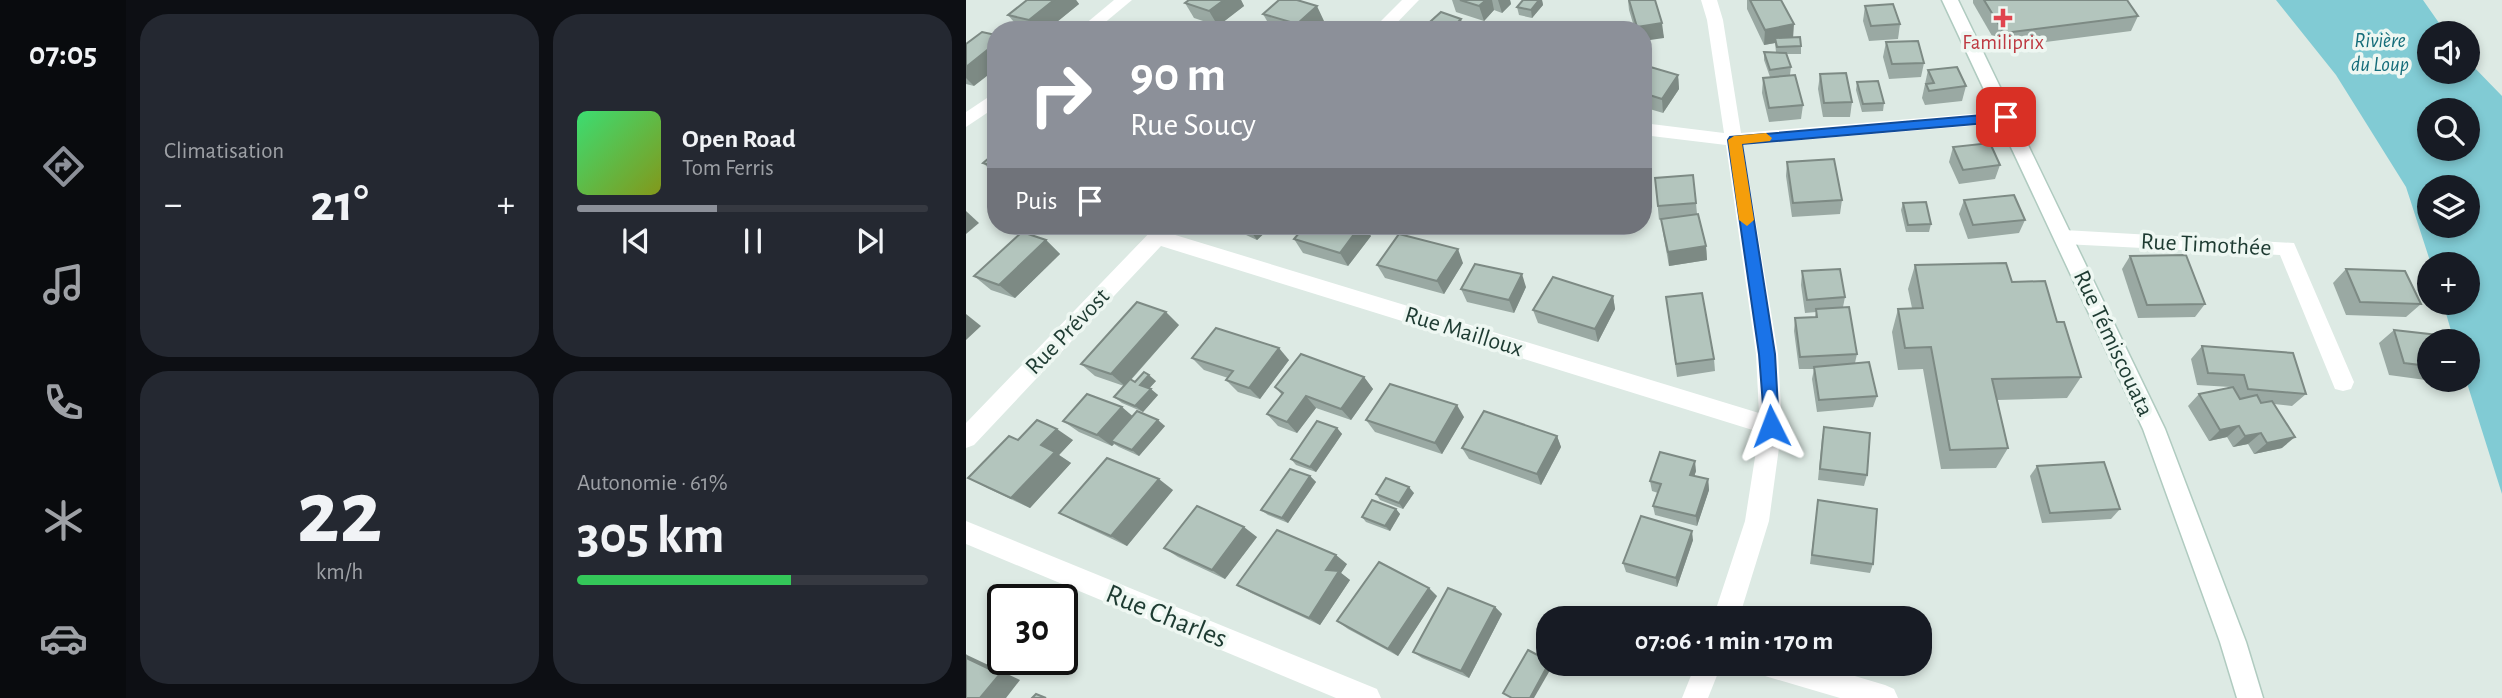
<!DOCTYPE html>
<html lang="fr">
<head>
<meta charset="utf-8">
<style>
	:root { --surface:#171b24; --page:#242831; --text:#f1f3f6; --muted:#9ea1a6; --line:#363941; --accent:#8c9099 }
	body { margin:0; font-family:"Alegreya Sans",sans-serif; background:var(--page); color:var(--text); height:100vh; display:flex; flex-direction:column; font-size:26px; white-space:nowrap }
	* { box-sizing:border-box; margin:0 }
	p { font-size:23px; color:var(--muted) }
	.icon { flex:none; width:38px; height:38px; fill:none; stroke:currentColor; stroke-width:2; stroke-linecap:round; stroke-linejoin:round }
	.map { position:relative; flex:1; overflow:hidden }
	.side { display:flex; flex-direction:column; gap:14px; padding:14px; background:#0d0f14; width:840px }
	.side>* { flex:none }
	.banner { position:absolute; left:21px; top:21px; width:665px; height:214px; border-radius:28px; box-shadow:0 4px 10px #0003; background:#8c9099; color:#fff; overflow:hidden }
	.controls { position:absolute; left:1451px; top:21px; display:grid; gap:14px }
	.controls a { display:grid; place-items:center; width:63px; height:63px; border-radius:50%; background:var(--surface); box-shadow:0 4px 10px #0003; font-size:35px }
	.speed { position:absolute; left:21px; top:584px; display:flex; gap:14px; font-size:35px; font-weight:700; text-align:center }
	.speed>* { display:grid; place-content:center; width:91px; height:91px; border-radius:50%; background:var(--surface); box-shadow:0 4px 10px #0003; line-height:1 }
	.speed .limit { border:4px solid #111; border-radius:10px; background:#fff; color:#111 }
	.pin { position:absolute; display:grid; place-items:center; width:60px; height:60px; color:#fff; margin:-30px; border-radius:14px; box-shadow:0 4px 10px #0006 }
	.me { position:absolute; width:77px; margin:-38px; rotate:357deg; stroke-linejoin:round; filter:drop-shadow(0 0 5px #0008) }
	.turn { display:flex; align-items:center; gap:24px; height:147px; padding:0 28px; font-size:32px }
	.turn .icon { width:91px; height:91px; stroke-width:2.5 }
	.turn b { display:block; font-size:49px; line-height:60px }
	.then { display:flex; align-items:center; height:66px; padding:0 28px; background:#0003; gap:14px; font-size:26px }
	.big { font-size:52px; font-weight:700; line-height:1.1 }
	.side .widget { flex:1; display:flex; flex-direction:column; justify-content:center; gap:10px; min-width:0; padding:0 24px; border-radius:28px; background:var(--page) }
	.side .dial { align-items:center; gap:0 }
	.dial b { font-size:91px; line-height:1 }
	.song { display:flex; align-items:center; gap:21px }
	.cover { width:84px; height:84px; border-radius:10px; background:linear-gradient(135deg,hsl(140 70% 55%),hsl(70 70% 35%)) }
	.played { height:7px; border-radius:4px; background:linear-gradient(90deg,var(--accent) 40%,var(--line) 40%) }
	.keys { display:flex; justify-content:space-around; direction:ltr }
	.heat { display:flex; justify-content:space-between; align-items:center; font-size:38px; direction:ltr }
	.charge { height:10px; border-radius:5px; background:linear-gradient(90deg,#34c759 61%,var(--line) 0) }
	.side .tiles { flex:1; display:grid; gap:14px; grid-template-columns:repeat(2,1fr) }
	.trip { position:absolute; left:570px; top:606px; width:396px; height:70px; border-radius:28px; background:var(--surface); box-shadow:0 4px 10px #0003; font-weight:700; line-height:70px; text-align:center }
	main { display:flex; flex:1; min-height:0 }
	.tabs { display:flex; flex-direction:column; width:126px; justify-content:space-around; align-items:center; background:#090b0e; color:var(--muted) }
	.tabs .icon { width:49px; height:49px }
	.tabs .current { color:var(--accent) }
	.tabs b { font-size:32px; color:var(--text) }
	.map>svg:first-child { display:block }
	.water { fill:#81cbd4; fill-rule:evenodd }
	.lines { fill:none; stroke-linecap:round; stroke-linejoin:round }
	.secondary-casing { stroke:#b0cbc0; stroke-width:3 }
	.street { fill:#fff; fill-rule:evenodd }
	.secondary { fill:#fff; fill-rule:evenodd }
	.wall { fill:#9aa9a3 }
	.shaded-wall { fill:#7d8a84 }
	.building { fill:#b3c5bd; stroke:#7d8a84; stroke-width:2 }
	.route { fill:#1a73e8; stroke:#114b97; stroke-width:2 }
	.slow { fill:#f59e0b }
	.health-dot { fill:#e0444e; stroke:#eef7f2; stroke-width:2.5 }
	.labels { text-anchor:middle; stroke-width:7; stroke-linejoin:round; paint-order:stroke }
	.far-water-label { font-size:21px; font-style:italic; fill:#156d7a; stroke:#eef7f2 }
	.far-health-label { font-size:21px; fill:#be3a42; stroke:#eef7f2 }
	.street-label { font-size:24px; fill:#1e3b32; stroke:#eef7f2 }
	.near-street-label { font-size:28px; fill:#1e3b32; stroke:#eef7f2 }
</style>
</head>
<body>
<main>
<nav class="tabs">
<b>07:05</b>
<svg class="icon current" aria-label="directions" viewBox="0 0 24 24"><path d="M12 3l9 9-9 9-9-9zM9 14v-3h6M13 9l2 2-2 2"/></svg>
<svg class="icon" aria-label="music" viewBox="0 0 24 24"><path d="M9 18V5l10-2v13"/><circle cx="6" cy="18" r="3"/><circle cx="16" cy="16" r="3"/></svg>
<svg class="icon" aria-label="phone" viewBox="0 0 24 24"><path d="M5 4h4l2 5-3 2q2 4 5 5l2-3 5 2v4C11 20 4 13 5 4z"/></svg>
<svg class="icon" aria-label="climate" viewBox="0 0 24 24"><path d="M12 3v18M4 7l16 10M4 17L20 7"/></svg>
<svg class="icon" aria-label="car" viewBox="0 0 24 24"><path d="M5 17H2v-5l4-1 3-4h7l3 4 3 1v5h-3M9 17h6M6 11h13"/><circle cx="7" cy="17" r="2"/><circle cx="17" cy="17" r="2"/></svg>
</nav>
<section class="side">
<div class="tiles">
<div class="widget"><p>Climatisation</p>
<div class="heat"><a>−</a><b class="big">21°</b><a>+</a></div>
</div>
<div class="widget">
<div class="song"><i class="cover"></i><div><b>Open Road</b><p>Tom Ferris</p></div></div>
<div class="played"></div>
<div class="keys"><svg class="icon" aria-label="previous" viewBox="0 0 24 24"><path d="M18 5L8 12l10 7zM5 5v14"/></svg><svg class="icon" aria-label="pause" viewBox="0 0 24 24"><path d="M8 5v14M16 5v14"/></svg><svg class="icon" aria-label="next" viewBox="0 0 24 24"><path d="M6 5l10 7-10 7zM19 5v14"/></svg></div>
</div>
<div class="widget dial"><b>22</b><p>km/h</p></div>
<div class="widget"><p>Autonomie · 61%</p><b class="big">305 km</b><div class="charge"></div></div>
</div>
</section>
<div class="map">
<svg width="1536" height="698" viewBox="0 0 1536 698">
	<rect width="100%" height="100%" fill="#ddeae4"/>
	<path class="water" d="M1310,0H1457L1480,33H1463V72H1502V61L1536,96V494L1500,380L1502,341H1488L1477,303H1502V264H1465L1440,187L1370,75ZM1463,110H1502V149H1463ZM1463,187H1502V226H1463Z"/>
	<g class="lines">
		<g class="secondary-casing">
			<polygon id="secondary" points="976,0 992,0 1199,429 1280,642 1297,698 1271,698 1254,642 1177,429"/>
		</g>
		<g class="street">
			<polygon points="148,0 166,0 130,30 112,30"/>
			<polygon points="436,0 453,0 424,30 406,30"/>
			<polygon points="735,0 751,0 757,20 775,133 1040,111 1049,117 1040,123 777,145 812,354 816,426 803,521 773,618 747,618 779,521 793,432 195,246 8,445 0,448 0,423 190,226 207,226 209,229 206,234 793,413 790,354 760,145 677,135 677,123 758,133 741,20"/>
			<polygon points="30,92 30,107 0,127 0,112"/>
			<polygon points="1098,230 1328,243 1388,382 1385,389 1377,391 1369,389 1314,255 1098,244 1091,242 1088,237 1091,232"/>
			<polygon points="0,521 411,689 415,698 370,698 0,544"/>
			<polygon points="730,663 756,663 742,698 716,698"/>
			<polygon points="786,663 845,663 919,685 928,689 932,698 874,698 799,676 790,672"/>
		</g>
		<use href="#secondary" class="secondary"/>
	</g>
	<g class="wall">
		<polygon points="61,0 110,0 113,4 81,30 54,29 42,15"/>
		<polygon points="223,0 275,0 278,6 252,26 228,18 219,3"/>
		<polygon points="486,0 544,0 545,4 536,13 528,10 518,21 490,12"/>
		<polygon points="557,0 576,0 577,5 566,18 553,15 551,7"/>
		<polygon points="662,0 689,0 698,38 677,30 669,30 663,10"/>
		<polygon points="781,0 815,0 827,37 835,46 835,54 820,54 825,67 824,75 804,77 798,60 798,52 810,52 809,43 798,45 781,9"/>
		<polygon points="1007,0 1161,0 1172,16 1165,31 1033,48 1007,3"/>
		<polygon points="899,6 934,24 932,39 903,41 897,21"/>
		<polygon points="297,14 358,21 349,30 309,30 305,28"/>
		<polygon points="920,42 958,63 955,77 923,79 917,57"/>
		<polygon points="0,44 8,86 0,84"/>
		<polygon points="962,70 1000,86 996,101 959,105 956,98"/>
		<polygon points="677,71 712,75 713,89 697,113 677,107"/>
		<polygon points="854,74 886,102 884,117 857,117 852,89"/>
		<polygon points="797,78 837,105 835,119 803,122 796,93"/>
		<polygon points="891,82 918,103 917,111 896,112 890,90"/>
		<polygon points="987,147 1034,165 1029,179 993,184 983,162"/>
		<polygon points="30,152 30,175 17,163"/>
		<polygon points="821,162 876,200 874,214 826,217 820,176"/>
		<polygon points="689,178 730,203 731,214 740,246 741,260 703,266 697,233 695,219 693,220"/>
		<polygon points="998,200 1059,220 1053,233 1002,239 993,214"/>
		<polygon points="937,203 965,224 963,232 940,232 935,210"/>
		<polygon points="265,226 306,226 291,240 267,229"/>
		<polygon points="405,236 382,266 337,253 328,239"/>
		<polygon points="80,240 94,254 49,298 25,290 8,276"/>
		<polygon points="1164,256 1239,304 1229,317 1172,318 1156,269"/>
		<polygon points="497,263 478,294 419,278 411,265"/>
		<polygon points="949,265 1046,282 1091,322 1115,377 1101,398 1031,400 1042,448 1030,468 975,469 957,369 932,370 926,332 932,309 946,308 942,289"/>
		<polygon points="1380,269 1455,304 1440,317 1380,315 1367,283"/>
		<polygon points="836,271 879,297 877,307 891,354 889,363 911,396 907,407 851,412 846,379 848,369 833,369 828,331 829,318 849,317 850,312 839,313 835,285"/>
		<polygon points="560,287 548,313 501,302 495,289"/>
		<polygon points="647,296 649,309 632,342 572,323 567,310"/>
		<polygon points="700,297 748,359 749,371 711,377"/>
		<polygon points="213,325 165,380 169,382 190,381 183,388 192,395 177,412 156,403 148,397 158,386 129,376 115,364"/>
		<polygon points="1428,330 1463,341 1463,380 1469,380 1467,381 1423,375 1413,343"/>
		<polygon points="1236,346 1340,394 1326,406 1308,404 1316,448 1288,454 1282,444 1267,447 1261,437 1243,441 1222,406 1233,394 1265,387 1231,385 1225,359"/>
		<polygon points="226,358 323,360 294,399 272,392 260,380 262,378 238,370"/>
		<polygon points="398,377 407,389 385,420 350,408 331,433 312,426 301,414 316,395 309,387"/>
		<polygon points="167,416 199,426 173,456 153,447 148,444 146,446 113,432 97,421"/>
		<polygon points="498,417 476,454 409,432 400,420"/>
		<polygon points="858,427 901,475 898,486 852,480 856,438"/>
		<polygon points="371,428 376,434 350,472 330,465 325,459"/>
		<polygon points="591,436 595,447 575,485 503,459 496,448"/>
		<polygon points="52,440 107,440 93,455 105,463 64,508 21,488 2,478"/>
		<polygon points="1071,466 1154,509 1145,519 1076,523 1064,476"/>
		<polygon points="730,471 728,476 742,479 743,490 731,526 689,515 687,506 692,493 686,491 684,481"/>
		<polygon points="344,476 350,482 322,523 302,515 295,510"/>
		<polygon points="207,490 161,546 110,522 93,513"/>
		<polygon points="448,493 437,509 414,500 410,494"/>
		<polygon points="852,500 907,564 904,573 844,564"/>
		<polygon points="430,509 434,514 424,531 400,522 396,517"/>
		<polygon points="291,537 259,579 212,557 198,548"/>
		<polygon points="727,540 711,587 660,572 657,563"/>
		<polygon points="381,564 375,573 384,580 354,625 285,593 271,585"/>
		<polygon points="471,596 432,656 382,629 371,621"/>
		<polygon points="529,607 536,614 503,678 456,658 447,652"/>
	</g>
	<g class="shaded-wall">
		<polygon points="88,0 110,0 113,4 81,30 71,30 63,20"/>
		<polygon points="258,0 275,0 278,6 252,26 243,11"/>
		<polygon points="520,0 526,0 528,10 518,21 513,6"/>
		<polygon points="532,0 544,0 545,4 536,13"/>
		<polygon points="573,0 576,0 577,5 566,18 565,10"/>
		<polygon points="351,6 358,21 349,30 334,30 331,24"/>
		<polygon points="495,19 498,30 484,30"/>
		<polygon points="696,23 698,38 677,41 677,30 672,30 671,27"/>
		<polygon points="828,24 827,39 809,38 809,43 798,45 799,30"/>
		<polygon points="30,43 30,69 8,86 0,78 0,67"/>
		<polygon points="712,75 713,89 697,113 696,99"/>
		<polygon points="0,211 13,223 0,234"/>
		<polygon points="281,226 306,226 291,240"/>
		<polygon points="394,226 399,226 405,236 382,266 374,253"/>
		<polygon points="80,240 94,254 49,298 33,285"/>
		<polygon points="740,246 741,260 703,266 702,252"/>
		<polygon points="492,249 497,263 478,294 471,281"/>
		<polygon points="556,274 560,287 548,313 543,300"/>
		<polygon points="647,296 649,309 632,342 629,329"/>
		<polygon points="200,312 213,325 159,386 145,374"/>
		<polygon points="0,314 15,326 0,340"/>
		<polygon points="313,348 323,360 294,399 283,388"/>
		<polygon points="183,375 190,381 181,391 174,385"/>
		<polygon points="398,377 407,389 385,420 375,409"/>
		<polygon points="185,389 192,395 177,412 169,406"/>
		<polygon points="340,396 350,408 331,433 321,422"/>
		<polygon points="491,405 498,417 476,454 469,443"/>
		<polygon points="156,407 170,419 145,441 148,444 146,446 131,435"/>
		<polygon points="192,420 199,426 173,456 166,450"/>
		<polygon points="1273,426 1261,437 1243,441 1254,430"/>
		<polygon points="371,428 376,434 350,472 344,467"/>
		<polygon points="91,429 107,440 93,455 105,463 64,508 45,498 75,445"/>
		<polygon points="1295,433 1282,444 1267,447 1279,436"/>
		<polygon points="591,436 595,447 575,485 571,474"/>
		<polygon points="1329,437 1316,448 1288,454 1301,443"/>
		<polygon points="729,461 730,471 725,486 724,475"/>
		<polygon points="344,476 350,482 322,523 316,518"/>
		<polygon points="193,479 207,490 161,546 145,536"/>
		<polygon points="742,479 743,490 731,526 730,516"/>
		<polygon points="443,487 448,493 437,509 433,503"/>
		<polygon points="430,509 434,514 424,531 419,526"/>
		<polygon points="278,527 291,537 259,579 246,570"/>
		<polygon points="726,531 727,540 711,587 710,578"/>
		<polygon points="370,555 381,564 375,573 384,580 354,625 343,618 360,570"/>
		<polygon points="463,588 471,596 432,656 422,649"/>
		<polygon points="529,607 536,614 503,678 495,671"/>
		<polygon points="0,654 1,655 54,680 40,698 14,698 0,658"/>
		<polygon points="583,663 586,663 587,665 568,698 564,698"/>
	</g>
	<g class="building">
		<polygon points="61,0 88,0 63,20 42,15"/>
		<polygon points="223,0 258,0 243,11 219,3"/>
		<polygon points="313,0 331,0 351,6 331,24 297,14"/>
		<polygon points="494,0 520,0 513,6"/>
		<polygon points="557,0 573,0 565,10 551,7"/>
		<polygon points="663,0 689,0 696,23 671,27"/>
		<polygon points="784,0 815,0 828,24 799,30"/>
		<polygon points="1018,0 1161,0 1172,16 1038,33"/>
		<polygon points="927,4 934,24 905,26 899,6"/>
		<polygon points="475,12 495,19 484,30 455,30"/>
		<polygon points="522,24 542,30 517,30"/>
		<polygon points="16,32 30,35 30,43 0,67 0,44"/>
		<polygon points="834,37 835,46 811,47 809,38"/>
		<polygon points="952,41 958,63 926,64 920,42"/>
		<polygon points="798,52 820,53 825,67 804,70"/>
		<polygon points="681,66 712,75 696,99 677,93 677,71"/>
		<polygon points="991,67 1000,86 963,91 960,84 968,83 962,70"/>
		<polygon points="880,73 886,102 858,103 854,74"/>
		<polygon points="829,75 837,105 803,108 797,78"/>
		<polygon points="912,81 918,103 897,104 891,82"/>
		<polygon points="1024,143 1034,165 997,170 987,147"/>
		<polygon points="30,152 30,167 17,163"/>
		<polygon points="868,159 876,200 827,203 821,162"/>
		<polygon points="727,175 730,203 692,206 689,178"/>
		<polygon points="1048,195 1059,220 1007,225 998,200"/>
		<polygon points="960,202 965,224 942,225 937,203"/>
		<polygon points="732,214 740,246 702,252 695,219"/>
		<polygon points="339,226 394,226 374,253 328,239"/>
		<polygon points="56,232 80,240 33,285 8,276"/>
		<polygon points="433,234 492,249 471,281 411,265"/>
		<polygon points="1220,255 1239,304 1181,305 1164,256"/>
		<polygon points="1040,263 1046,282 1079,281 1091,322 1098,322 1115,377 1026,379 1042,448 984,450 965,347 939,348 932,309 957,308 949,265"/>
		<polygon points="509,264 556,274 543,300 495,289"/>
		<polygon points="874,269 879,297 841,300 836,271"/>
		<polygon points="1380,269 1439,271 1455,304 1394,302"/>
		<polygon points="587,277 647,296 629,329 567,310"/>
		<polygon points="736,293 748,359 710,364 700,297"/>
		<polygon points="171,302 200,312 145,374 115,364"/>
		<polygon points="883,307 891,354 834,357 829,318 851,317 850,309"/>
		<polygon points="250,328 313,348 283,388 260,380 267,371 226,358"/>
		<polygon points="1428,330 1472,335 1474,341 1463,341 1463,366 1438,363"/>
		<polygon points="1236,346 1327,353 1340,394 1282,389 1278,375 1242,373"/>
		<polygon points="335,354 398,377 375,409 340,396 321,422 301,414 317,393 309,387"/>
		<polygon points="903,362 911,396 853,400 848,367"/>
		<polygon points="178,372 183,375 174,385 185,389 169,406 148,397 164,379 169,382"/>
		<polygon points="424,384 491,405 469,443 400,420"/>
		<polygon points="1267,387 1274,399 1291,395 1295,403 1306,401 1329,437 1301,443 1295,433 1279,436 1273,426 1254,430 1233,394"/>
		<polygon points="121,394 156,407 131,435 97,421"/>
		<polygon points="171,411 192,420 166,450 145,441"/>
		<polygon points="518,411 591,436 571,474 496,448"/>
		<polygon points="71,420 91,429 75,445 89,452 45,498 2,478 43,436 52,440"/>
		<polygon points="351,421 371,428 344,467 325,459"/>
		<polygon points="858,427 904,433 901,475 854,469"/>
		<polygon points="694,452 729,461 724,475 742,479 730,516 687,506 695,484 684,481"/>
		<polygon points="141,458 193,479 145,536 93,513"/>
		<polygon points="1138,462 1154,509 1084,513 1071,466"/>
		<polygon points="324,469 344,476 316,518 295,510"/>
		<polygon points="420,478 443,487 433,503 410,494"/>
		<polygon points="406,500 430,509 419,526 396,517"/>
		<polygon points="852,500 911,509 907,564 846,555"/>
		<polygon points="231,506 278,527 246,570 198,548"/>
		<polygon points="675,516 726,531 710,578 657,563"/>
		<polygon points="311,530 370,555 360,570 373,571 343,618 271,585"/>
		<polygon points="413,562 463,588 422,649 371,621"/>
		<polygon points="482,588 529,607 495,671 447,652"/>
		<polygon points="562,650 583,661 583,663 564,698 546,698 537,693"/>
		<polygon points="0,658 34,674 14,698 0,698"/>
		<polygon points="70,694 80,698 66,698"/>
	</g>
	<polygon class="route" points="1040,113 1046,117 1044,121 776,144 809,354 813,426 811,431 805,434 799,431 793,354 762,140 764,137"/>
	<polygon class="slow" points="800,133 806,138 804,141 776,144 788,220 781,226 773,220 762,140 768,136"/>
	<path class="health-dot" d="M1033.5 7.5h7v7h7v7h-7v7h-7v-7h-7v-7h7z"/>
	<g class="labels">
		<g class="far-water-label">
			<text x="1414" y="47">Rivière<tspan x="1414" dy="24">du Loup</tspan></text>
		</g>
		<g class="far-health-label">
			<text x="1037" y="49">Familiprix</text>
		</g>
		<g class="street-label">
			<text transform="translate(1240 244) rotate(3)" y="8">Rue Timothée</text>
			<text transform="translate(101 331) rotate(-46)" y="8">Rue Prévost</text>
			<text transform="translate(498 331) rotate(17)" y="8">Rue Mailloux</text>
			<text transform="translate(1148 343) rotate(65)" y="8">Rue Témiscouata</text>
		</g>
		<g class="near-street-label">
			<text transform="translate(201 615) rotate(22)" y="10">Rue Charles</text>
		</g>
	</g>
</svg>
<div class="controls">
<a><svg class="icon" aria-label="sound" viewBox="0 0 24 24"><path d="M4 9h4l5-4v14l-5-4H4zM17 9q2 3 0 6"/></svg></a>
<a><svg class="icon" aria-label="search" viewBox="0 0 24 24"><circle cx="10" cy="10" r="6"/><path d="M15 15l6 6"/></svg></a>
<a><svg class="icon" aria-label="layers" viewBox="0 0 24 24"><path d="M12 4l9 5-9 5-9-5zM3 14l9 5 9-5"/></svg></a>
<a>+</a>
<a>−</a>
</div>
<div class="speed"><div class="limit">30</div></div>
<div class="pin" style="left:1040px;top:117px;background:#d93025"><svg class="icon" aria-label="arrive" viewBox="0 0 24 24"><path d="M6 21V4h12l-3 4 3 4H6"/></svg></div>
<svg class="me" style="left:805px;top:426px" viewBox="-20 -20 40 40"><path d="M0-17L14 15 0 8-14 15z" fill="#1a73e8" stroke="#fff" stroke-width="4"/></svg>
<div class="trip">07:06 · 1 min · 170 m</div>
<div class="banner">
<div class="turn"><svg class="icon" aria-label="right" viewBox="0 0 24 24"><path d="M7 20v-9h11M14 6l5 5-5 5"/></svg><div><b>90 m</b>Rue Soucy</div></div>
<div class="then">Puis<svg class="icon" aria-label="arrive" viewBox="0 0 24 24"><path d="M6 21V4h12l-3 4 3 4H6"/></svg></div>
</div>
</div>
</main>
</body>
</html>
